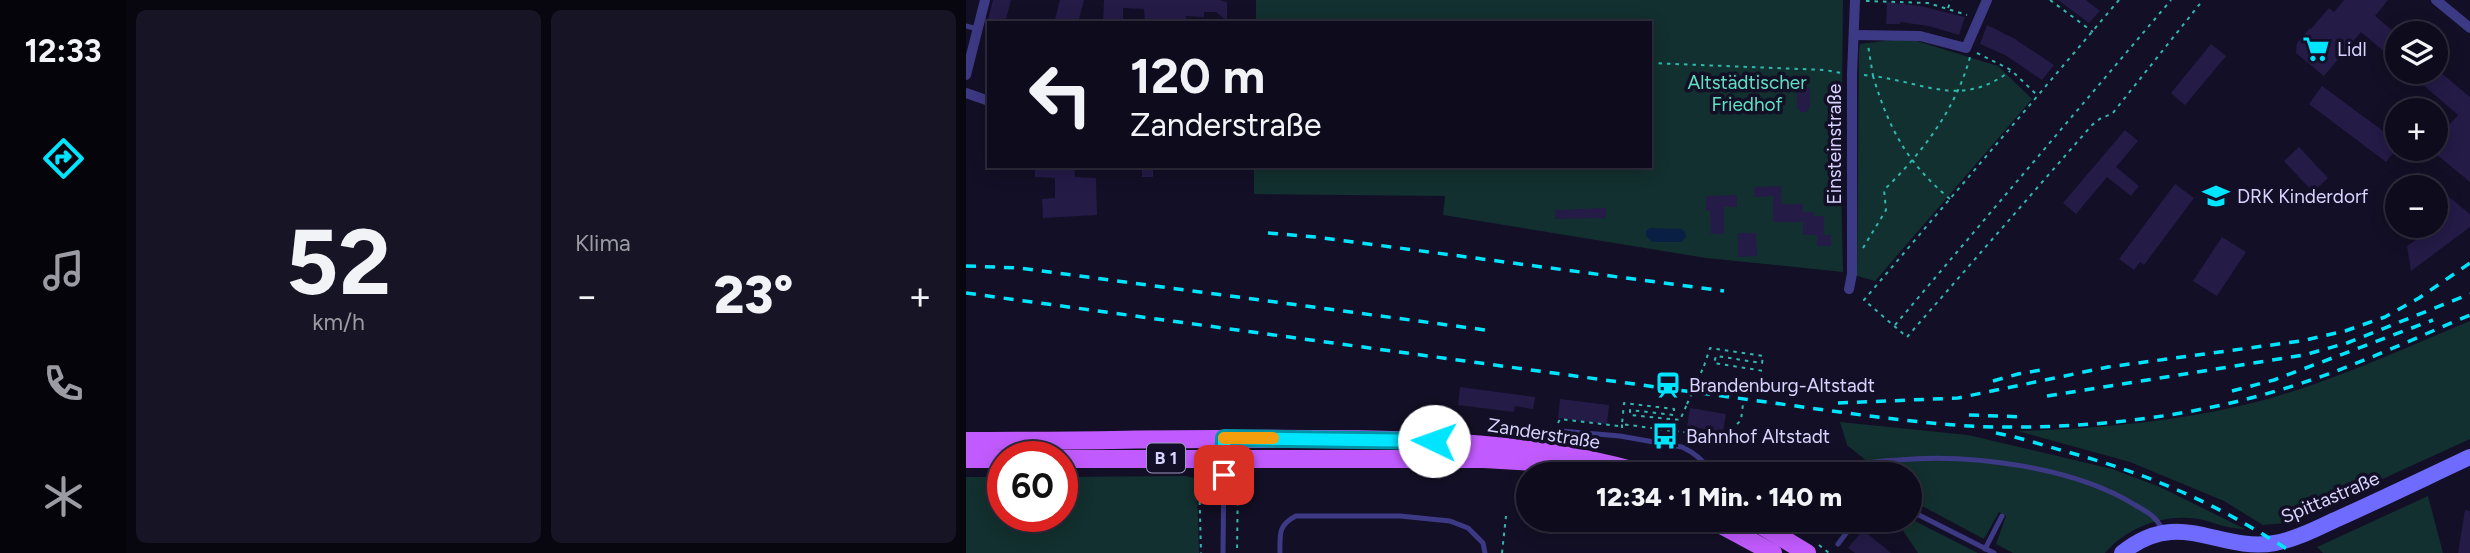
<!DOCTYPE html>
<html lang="de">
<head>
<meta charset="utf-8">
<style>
	:root { --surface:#0e0b1c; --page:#171425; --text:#f1f3f6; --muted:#9b9ba3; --line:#2e2b3b; --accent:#00e5ff }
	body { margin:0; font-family:Figtree,sans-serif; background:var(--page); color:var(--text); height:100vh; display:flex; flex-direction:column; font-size:26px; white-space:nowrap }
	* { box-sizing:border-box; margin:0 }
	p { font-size:23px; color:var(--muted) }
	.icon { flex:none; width:38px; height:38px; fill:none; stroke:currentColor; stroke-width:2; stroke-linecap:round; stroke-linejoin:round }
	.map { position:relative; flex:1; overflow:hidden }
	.details { display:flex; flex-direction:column; gap:10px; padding:10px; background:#08060f; width:840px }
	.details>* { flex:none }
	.banner { position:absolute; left:21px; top:21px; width:665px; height:147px; border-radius:0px; box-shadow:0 4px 18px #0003,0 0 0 2px var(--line); background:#0e0b1c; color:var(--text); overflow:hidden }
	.tools { position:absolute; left:1419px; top:21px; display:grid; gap:14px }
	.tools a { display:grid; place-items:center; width:63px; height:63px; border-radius:50%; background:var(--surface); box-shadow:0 4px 18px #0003,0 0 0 2px var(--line); font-size:35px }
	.speed { position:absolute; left:21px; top:441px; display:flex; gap:14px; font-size:35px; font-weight:700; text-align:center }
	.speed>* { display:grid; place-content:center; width:91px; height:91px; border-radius:50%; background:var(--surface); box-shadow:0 4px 18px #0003,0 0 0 2px var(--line); line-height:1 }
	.speed .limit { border:10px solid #d22; background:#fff; color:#111 }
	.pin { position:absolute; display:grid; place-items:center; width:60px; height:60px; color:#fff; margin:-30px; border-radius:14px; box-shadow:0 4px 10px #0006 }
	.me { position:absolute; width:77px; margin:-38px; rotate:273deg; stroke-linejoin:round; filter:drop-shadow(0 0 5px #0008) }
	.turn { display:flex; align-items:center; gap:24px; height:147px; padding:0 28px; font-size:32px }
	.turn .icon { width:91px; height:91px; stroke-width:2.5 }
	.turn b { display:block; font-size:49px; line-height:60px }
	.big { font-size:52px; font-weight:800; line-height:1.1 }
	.details .card { flex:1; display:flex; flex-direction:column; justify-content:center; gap:10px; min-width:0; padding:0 24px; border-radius:10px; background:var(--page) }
	.details .dial { align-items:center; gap:0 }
	.dial b { font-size:91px; line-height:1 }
	.heat { display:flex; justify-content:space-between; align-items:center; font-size:38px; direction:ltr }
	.details .tiles { flex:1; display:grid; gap:10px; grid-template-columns:repeat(2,1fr) }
	.trip { position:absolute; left:550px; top:462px; width:406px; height:70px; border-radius:35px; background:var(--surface); box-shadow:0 4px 18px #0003,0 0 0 2px var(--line); font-weight:800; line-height:70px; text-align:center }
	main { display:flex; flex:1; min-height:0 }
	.menu { display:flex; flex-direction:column; width:126px; justify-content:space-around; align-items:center; background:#06040b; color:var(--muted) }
	.menu .icon { width:49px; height:49px }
	.menu .current { color:var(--accent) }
	.menu b { font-size:32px; color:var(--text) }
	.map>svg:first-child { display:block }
	.green { fill:#12302f }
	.water { fill:#0a1f44 }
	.building { fill:#241b47 }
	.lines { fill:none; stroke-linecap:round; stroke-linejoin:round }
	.path { stroke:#2fb8b0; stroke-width:2; stroke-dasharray:3.5 5; stroke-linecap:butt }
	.lane { stroke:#3d3a85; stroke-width:5 }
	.street { stroke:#3d3a85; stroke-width:10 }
	.secondary { stroke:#6f6bff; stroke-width:16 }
	.primary { stroke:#c25bff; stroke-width:18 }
	.rail { stroke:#00e5ff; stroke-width:3.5; stroke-dasharray:10 9; stroke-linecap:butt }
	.path-bridge { stroke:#2fb8b0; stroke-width:2; stroke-dasharray:3.5 5; stroke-linecap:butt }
	.route-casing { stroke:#0095a6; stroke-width:18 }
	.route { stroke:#00e5ff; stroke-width:12 }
	.slow { stroke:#f59e0b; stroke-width:12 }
	.labels { text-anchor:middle; stroke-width:7; stroke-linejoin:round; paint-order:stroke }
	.shield { fill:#130f26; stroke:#9e99be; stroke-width:2 }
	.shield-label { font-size:18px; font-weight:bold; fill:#d9d4ff }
	.poi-label { font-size:19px; fill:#d9d4ff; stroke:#130f26; text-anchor:start }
	.park-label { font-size:19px; fill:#5fe0c0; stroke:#130f26 }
	.street-label { font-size:19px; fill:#d9d4ff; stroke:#130f26 }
</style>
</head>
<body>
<main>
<nav class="menu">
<b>12:33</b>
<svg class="icon current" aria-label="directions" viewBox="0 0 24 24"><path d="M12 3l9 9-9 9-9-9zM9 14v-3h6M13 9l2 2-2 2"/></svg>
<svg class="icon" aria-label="music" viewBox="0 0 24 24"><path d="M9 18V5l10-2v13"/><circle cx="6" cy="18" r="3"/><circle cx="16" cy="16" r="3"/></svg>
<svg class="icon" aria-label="phone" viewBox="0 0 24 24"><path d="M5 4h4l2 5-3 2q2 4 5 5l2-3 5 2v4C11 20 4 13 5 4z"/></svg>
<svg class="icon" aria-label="climate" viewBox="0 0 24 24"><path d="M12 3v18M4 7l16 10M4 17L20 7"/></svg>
</nav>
<section class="details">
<div class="tiles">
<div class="card dial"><b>52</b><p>km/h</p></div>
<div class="card"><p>Klima</p>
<div class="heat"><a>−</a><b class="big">23°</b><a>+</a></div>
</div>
</div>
</section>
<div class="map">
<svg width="1504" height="553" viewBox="0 0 1504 553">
	<rect width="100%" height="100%" fill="#130f26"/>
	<g class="green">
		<polygon points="290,0 877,0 875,185 877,272 740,258 477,215 479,196 288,194 288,166 684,166 684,23 290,23"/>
		<polygon points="941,38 1032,66 1066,99 909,281 891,276 893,51 894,44"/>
		<path d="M1504,321V439L1320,523L1297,525L1258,501L1164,462L1052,431C1134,429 1227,420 1305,398C1374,378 1439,348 1504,321Z"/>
		<path d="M874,422L1002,435L1146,469L1194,487L1279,529C1265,529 1254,525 1241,521C1205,511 1163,525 1139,553H1047L1030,544L1040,516L1033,512L1018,539L943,499V474H907L908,467L881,445Z"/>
		<polygon points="219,476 229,478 231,486 233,553 0,553 0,477 37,477 37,516 96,516 96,477"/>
		<polygon points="1462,496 1477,553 1357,553 1351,547"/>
		<polygon points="943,518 1012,553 952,553 930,520 943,520"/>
	</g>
	<polygon class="water" points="684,228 716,229 719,232 720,237 715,242 686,242 680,236 680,231"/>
	<g class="building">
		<polygon points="27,0 45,0 39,23 21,23"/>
		<polygon points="94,0 118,0 112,23 88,23"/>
		<polygon points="138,0 254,0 261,2 261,21 250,12 238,12 238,17 220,16 220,23 179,23 178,9 157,8 157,23 137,23"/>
		<polygon points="1092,0 1120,0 1134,11 1123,23"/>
		<polygon points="1378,0 1422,0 1409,16 1432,35 1432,63 1395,32 1358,76 1330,53 1331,43 1344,28 1345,29 1363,8 1368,12"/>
		<polygon points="921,2 954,6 999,17 993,35 963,26 934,22 934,24 920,24"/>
		<polygon points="1021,25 1049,39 1088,65 1076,80 1039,55 1014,44"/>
		<polygon points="1245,44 1260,56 1219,105 1205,93"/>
		<polygon points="1442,72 1474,72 1504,97 1504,182 1470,154 1470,140 1492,115"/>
		<polygon points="1356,86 1432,142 1432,147 1420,162 1343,104"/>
		<polygon points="831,88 844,88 844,107 840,112 835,112 831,108"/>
		<polygon points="1159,130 1172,141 1150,167 1173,186 1165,196 1141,177 1110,214 1097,203"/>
		<polygon points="1333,147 1362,178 1347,192 1318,161"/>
		<polygon points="69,166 108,166 109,177 130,178 131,215 77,218 76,199 89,198 89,178 69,177"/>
		<rect x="176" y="166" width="11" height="11"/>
		<polygon points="1452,172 1504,214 1504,227 1445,271 1441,246 1470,226 1470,187 1448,187"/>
		<polygon points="1209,184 1228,198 1178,265 1174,262 1168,270 1153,259"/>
		<polygon points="815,186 816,204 837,204 837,212 849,212 848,216 858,216 858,235 865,235 865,246 851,246 851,235 855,235 837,235 837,222 807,222 807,196 788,197 788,187"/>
		<polygon points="771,195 771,207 758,207 758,234 745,234 744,211 740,211 740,196"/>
		<polygon points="640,208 640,218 589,219 589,210"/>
		<polygon points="772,233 790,233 791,256 772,257"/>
		<polygon points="1256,237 1280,252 1251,296 1227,281"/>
		<polygon points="494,387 569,397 567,409 549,406 548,412 492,405"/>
		<polygon points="594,399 643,405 641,424 592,418"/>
		<polygon points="724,408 760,414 757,432 721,426"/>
		<polygon points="1499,510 1504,511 1504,553 1492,553"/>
		<polygon points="850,520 877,520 868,533"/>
		<polygon points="897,530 925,553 889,553 882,548"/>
	</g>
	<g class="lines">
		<g class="path">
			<polyline points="1084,0 1127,32"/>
			<polyline points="1153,0 898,300 941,337 1126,125 1135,118 1146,114 1237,0"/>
			<polyline points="900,1 962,3 1001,15"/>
			<polyline points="982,8 985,0"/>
			<polyline points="1011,53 1045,70 1071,95"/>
			<polyline points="684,63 859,70 875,73"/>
			<polyline points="898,75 907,76 902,45"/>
			<path d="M984,199C941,163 923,129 907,76C960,83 996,108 1044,71"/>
			<path d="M897,248L920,210L918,190C956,153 990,109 1004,57"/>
			<polyline points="929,325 1205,0"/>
			<polyline points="738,366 744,348 797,356 796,363 750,356 748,363 798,371"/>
			<polyline points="592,423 594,419 653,426 656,424 656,428"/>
			<polyline points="709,431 759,437 775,420 777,404"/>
			<polyline points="706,437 707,431 656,424 658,403 708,409 708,415 664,410 664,415 714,420 721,404"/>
			<polyline points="693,468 712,474"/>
			<polyline points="234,475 249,475"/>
			<polyline points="265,475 272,475 271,553"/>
			<polyline points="233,476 235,553"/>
			<polyline points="853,545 863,553"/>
			<polyline points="536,553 540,516"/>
		</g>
		<g class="lane">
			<polyline points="0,26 11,29"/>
			<path d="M578,447L595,431L654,436L716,447C727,452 741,462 744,474"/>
			<path d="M893,474L891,469C903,460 918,461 932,460C1003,453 1108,467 1169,505C1181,512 1190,516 1196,529"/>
			<polyline points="943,510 1028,553"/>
			<polyline points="872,544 890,520"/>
			<polyline points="1019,549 1036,516"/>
			<polyline points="257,553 258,462"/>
			<path d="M314,553C314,534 312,525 330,516H434L484,521L502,528L517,543L519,553"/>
		</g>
		<g class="street">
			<polyline points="1470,0 1504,28"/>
			<polyline points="888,35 954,36 1000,48 1021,0"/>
			<polyline points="0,75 19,0"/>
			<polyline points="0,93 23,101"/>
			<polyline points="883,289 886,274 886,74 889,0"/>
		</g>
		<path class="secondary" d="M1156,553C1214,506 1251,553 1309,543C1330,539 1350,529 1369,520C1414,500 1459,478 1504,457"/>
		<g class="primary">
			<path d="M0,441C115,441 229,438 344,439C457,439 571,442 680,474"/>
			<polyline points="0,459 37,459"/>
			<polyline points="96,459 518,459 570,462 615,474"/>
			<polyline points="746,520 807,553"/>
			<polyline points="786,520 841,553"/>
		</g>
		<g class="rail">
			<polyline points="302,233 350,237 758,291"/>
			<polyline points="0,266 54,268 527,331"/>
			<path d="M0,293L903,416C947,421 992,427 1036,427C1128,428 1222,417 1310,391C1377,372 1440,342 1504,315"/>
			<polyline points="1027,381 1052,374 1081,369"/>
			<polyline points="1266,391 1308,380 1467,320"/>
			<polyline points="1081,396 1338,355 1381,343 1504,294"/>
			<polyline points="872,403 992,398 1142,367 1335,341 1379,331 1419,317 1453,298 1504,263"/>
			<polyline points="1003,415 1059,417"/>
			<path d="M1030,433C1053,437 1076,445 1098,451C1186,475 1250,503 1327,553"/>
		</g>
		<polyline class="path-bridge" points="721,404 738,366"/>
	</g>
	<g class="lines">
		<g class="route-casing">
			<polyline id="route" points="258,475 258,438 468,441"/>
		</g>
		<use href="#route" class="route"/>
		<polyline class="slow" points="258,438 307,438"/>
	</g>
	<defs>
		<g id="supermarket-bare" transform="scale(2.1)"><path d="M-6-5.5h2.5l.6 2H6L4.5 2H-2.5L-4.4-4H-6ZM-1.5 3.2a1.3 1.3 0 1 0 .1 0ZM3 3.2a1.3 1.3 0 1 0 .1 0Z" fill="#00e5ff" stroke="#130f26" stroke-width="2.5" paint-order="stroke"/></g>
		<g id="school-bare" transform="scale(2.1)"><path d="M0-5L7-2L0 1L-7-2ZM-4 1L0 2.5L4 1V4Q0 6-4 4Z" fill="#00e5ff" stroke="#130f26" stroke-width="2.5" paint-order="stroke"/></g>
		<g id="station-bare" transform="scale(2.1)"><path d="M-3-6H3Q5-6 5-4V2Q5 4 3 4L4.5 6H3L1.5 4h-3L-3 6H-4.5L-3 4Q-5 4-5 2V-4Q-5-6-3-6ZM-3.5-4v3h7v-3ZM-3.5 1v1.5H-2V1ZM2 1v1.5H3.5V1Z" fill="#00e5ff" stroke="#130f26" stroke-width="2.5" paint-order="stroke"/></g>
		<g id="bus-bare" transform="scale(2.1)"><path d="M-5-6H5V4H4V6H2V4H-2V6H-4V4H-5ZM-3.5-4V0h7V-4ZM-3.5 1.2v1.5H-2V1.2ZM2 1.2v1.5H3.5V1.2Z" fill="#00e5ff" stroke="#130f26" stroke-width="2.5" paint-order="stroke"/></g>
	</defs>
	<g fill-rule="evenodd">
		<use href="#supermarket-bare" x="1350" y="49"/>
		<use href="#school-bare" x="1250" y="196"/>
		<use href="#station-bare" x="702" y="385"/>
		<use href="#bus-bare" x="699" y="436"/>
	</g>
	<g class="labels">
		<rect class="shield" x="181" y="443.5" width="38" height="29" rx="5"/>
		<g class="shield-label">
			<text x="200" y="464">B 1</text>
		</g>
		<g class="poi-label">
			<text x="1371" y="56">Lidl</text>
			<text x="1271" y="203">DRK Kinderdorf</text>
			<text x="723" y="392">Brandenburg-Altstadt</text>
			<text x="720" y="443">Bahnhof Altstadt</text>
		</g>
		<g class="park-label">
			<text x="781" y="89">Altstädtischer<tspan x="781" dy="22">Friedhof</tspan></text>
		</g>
		<g class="street-label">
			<text transform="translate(868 144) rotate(-90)" y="7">Einsteinstraße</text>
			<text transform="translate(578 433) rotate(9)" y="7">Zanderstraße</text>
			<text transform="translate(1364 497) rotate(-23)" y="7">Spittastraße</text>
		</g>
	</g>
</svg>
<div class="tools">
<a><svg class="icon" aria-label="layers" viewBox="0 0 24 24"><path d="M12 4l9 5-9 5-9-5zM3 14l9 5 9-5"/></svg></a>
<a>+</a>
<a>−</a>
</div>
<div class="speed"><div class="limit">60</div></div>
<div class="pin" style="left:258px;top:475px;background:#d93025"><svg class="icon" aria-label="arrive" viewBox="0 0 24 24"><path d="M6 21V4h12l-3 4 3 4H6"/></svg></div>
<svg class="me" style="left:468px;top:441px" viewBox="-20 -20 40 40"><circle r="19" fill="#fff"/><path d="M0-13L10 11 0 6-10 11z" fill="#00e5ff"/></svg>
<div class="trip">12:34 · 1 Min. · 140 m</div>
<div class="banner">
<div class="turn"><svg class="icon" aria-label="left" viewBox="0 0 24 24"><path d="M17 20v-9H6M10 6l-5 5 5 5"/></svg><div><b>120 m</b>Zanderstraße</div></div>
</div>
</div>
</main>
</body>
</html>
